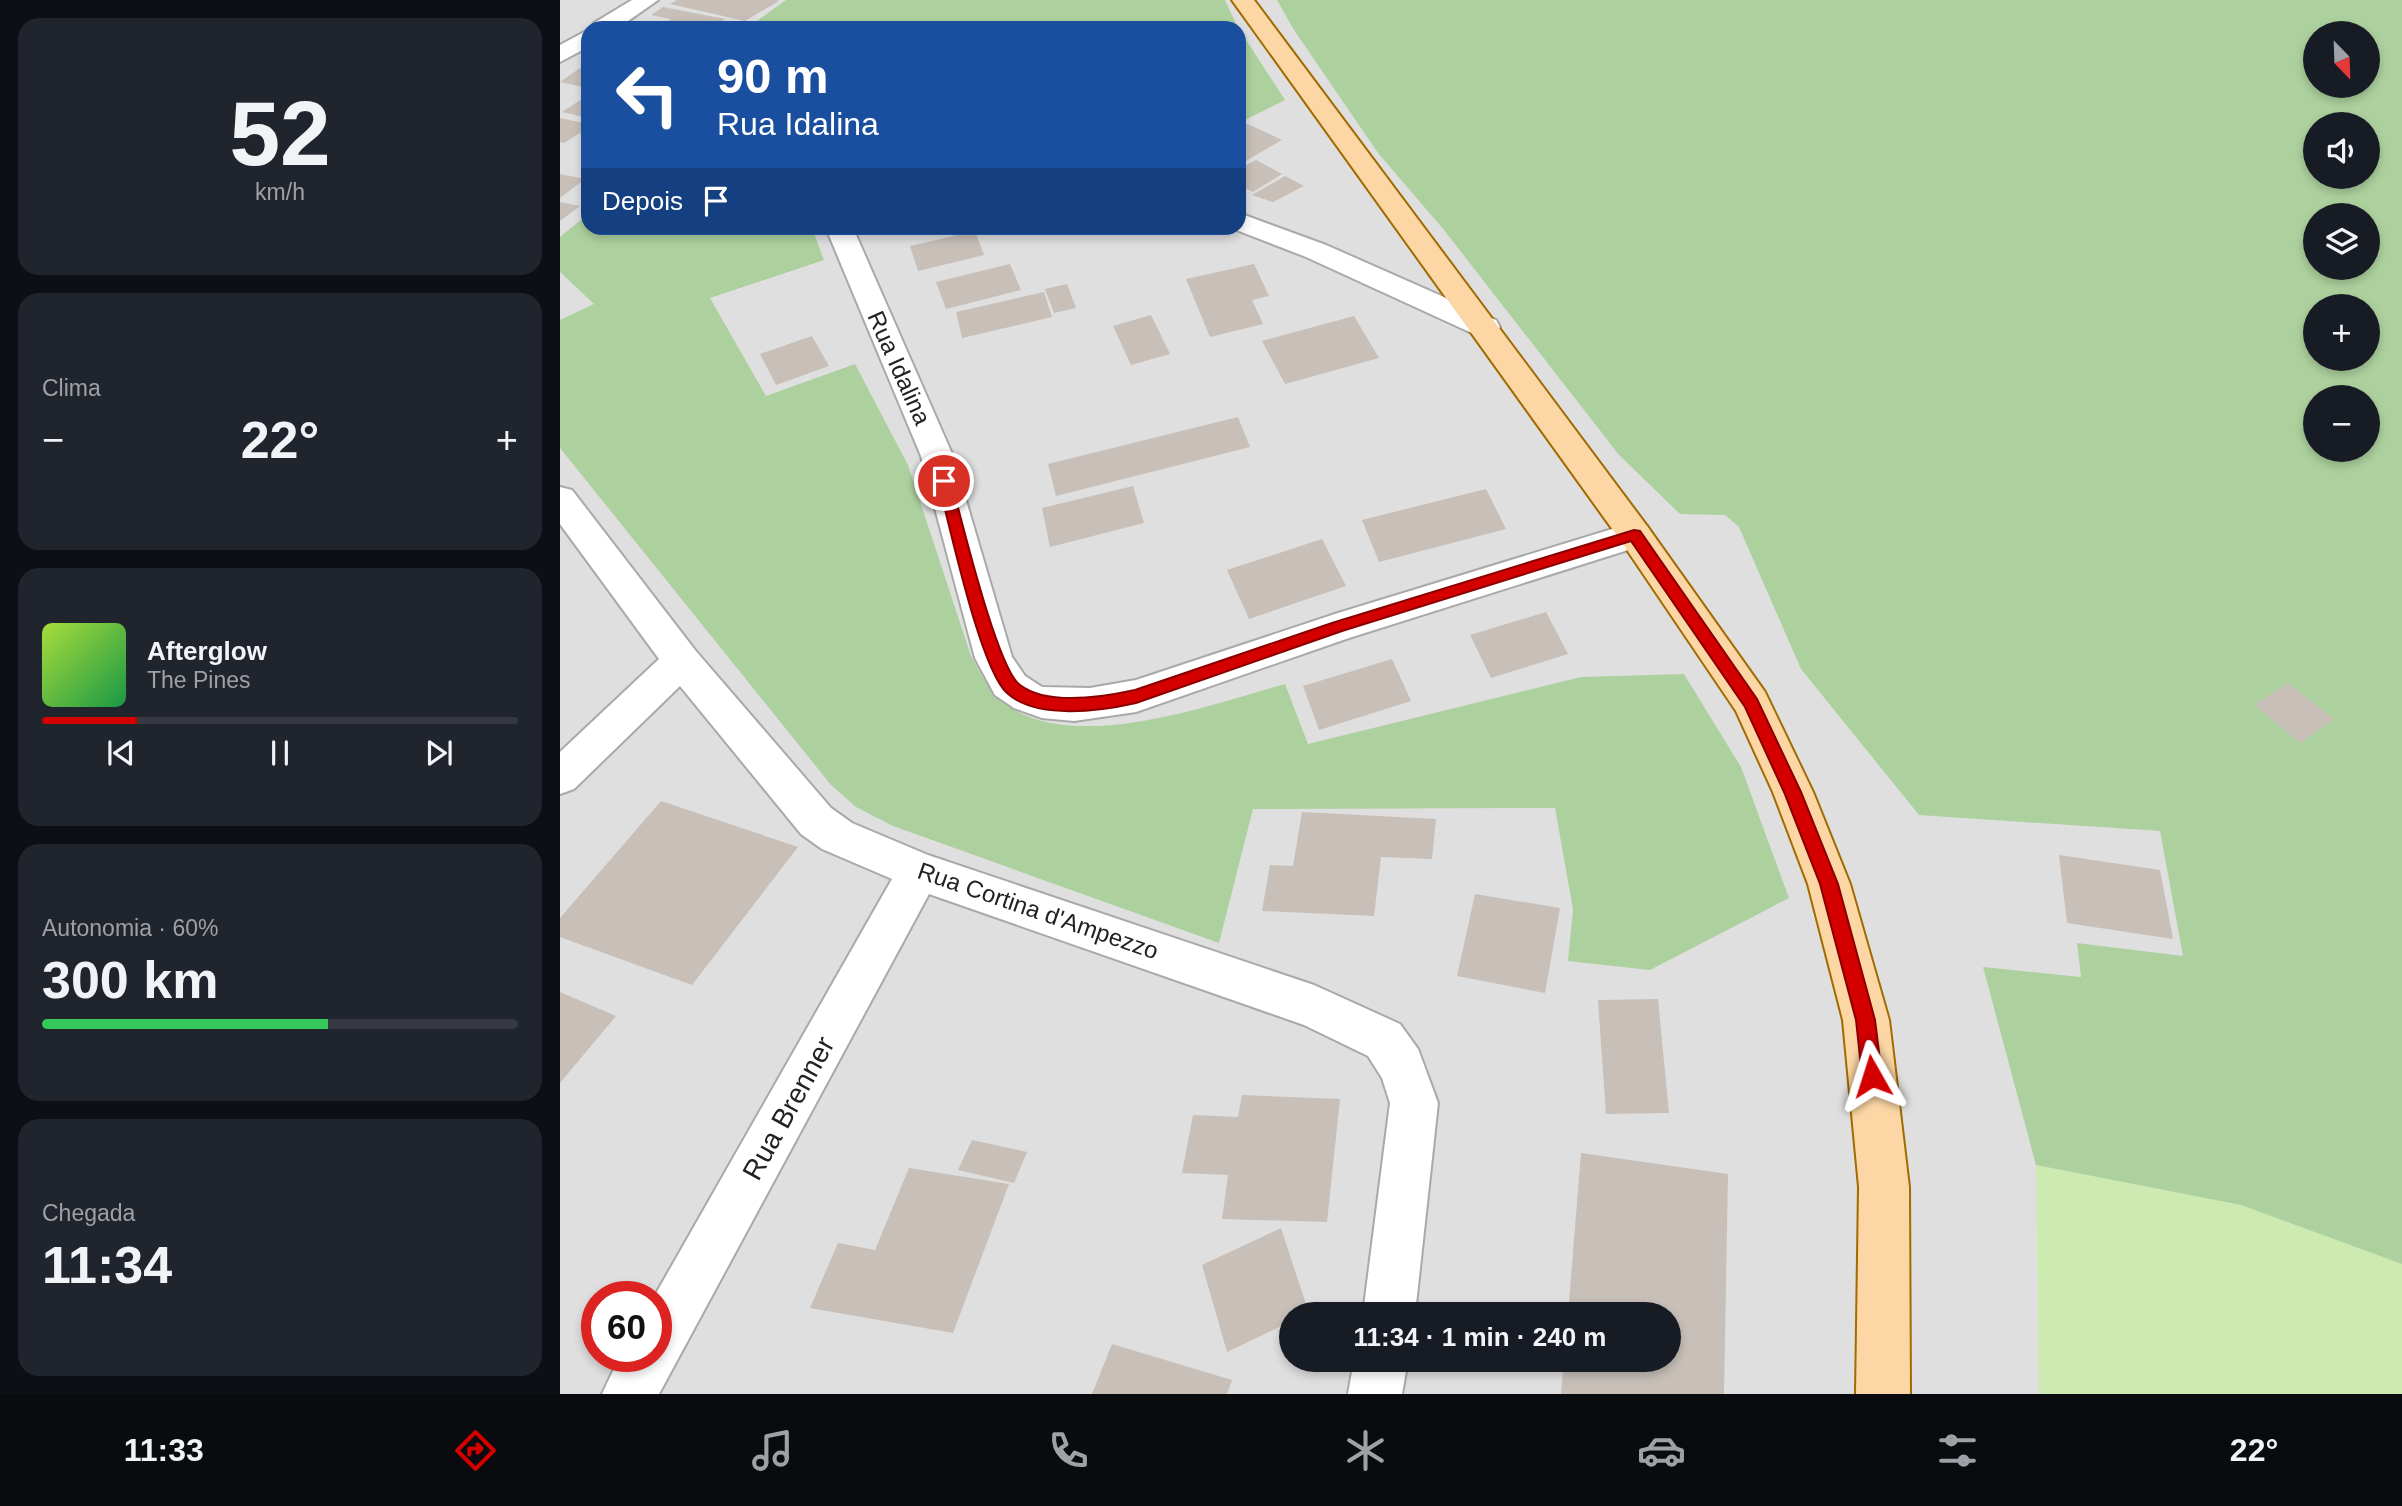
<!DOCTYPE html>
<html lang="pt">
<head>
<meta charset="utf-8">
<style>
	:root { --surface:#171b24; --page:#20242c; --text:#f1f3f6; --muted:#9ea1a6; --line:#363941; --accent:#d40000 }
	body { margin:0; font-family:Arial,sans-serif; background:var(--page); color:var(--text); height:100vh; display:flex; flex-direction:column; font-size:26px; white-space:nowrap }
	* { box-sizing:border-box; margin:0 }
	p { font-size:23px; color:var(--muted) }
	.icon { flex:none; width:38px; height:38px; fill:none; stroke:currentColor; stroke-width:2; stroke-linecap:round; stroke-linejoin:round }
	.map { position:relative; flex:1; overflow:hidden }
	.side { display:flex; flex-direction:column; gap:18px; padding:18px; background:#0d0f14; width:560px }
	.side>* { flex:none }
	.guide { position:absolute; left:21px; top:21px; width:665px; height:214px; border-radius:21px; box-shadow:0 4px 10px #0003; background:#1a4fa0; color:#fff; overflow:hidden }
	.needle { width:46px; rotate:157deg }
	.tools { position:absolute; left:1743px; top:21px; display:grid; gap:14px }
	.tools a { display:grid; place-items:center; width:77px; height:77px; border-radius:50%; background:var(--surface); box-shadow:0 4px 10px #0003; font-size:35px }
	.speed { position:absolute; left:21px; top:1281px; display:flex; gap:14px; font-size:35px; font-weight:700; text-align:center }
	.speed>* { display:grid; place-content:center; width:91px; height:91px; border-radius:50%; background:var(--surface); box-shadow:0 4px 10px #0003; line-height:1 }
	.speed .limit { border:10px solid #d22; background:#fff; color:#111 }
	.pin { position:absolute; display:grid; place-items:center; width:60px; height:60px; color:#fff; margin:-30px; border:4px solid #fff; border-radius:50%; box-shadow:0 2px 7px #0007 }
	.me { position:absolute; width:77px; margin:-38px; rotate:354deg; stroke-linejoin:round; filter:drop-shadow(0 0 5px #0008) }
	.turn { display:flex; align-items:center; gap:24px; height:147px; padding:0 21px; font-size:32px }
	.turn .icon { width:91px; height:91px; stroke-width:2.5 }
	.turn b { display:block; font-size:49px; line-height:60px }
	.then { display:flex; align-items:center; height:66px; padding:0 21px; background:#0003; gap:14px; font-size:26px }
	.big { font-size:52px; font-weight:700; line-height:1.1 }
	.side .card { flex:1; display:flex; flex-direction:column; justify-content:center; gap:10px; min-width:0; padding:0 24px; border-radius:21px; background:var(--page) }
	.side .dial { align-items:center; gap:0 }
	.dial b { font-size:91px; line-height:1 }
	.song { display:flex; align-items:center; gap:21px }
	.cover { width:84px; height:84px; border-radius:10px; background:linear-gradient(135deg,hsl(80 70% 55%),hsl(140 70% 35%)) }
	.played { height:7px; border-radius:4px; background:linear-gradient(90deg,var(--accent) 20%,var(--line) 20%) }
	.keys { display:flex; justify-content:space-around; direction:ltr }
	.heat { display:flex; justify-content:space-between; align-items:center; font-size:38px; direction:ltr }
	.charge { height:10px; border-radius:5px; background:linear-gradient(90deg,#34c759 60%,var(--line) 0) }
	.trip { position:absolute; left:719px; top:1302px; width:402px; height:70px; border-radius:35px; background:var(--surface); box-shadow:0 4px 10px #0003; font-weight:700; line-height:70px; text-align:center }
	.menu { display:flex; height:112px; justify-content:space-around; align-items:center; background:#090b0e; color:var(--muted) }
	.menu .icon { width:49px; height:49px }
	.menu .current { color:var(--accent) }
	.menu b { font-size:32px; color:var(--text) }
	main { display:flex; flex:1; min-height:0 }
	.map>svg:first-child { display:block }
	.residential { fill:#e0dfdf; fill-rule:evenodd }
	.grass { fill:#cdebb0 }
	.forest { fill:#add19e; fill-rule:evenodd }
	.building { fill:#c7bfb8 }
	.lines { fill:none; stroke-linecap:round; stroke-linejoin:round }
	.minor-casing { stroke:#a9a9a9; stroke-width:4 }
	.primary-casing { stroke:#a06b00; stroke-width:4 }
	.minor { fill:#fff; fill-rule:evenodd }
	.primary { fill:#fcd6a4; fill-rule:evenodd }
	.route { fill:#d40000; stroke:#8a0000; stroke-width:2 }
	.labels { text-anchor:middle; stroke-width:7; stroke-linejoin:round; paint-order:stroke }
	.street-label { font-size:24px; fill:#222; stroke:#fff }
	.near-street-label { font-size:28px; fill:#222; stroke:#fff }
</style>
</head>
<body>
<main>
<section class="side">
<div class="card dial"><b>52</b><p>km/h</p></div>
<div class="card"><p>Clima</p>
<div class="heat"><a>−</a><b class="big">22°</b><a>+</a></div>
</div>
<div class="card">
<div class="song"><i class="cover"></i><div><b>Afterglow</b><p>The Pines</p></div></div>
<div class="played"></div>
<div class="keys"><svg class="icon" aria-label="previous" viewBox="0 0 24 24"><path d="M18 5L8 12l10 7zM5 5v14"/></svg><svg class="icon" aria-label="pause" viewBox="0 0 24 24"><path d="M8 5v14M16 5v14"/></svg><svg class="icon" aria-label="next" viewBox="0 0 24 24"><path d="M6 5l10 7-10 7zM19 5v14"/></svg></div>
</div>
<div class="card"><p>Autonomia · 60%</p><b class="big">300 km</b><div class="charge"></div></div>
<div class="card"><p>Chegada</p><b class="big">11:34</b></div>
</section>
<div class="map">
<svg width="1842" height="1394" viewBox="0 0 1842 1394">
	<rect width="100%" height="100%" fill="#f2efe9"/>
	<path class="residential" d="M0,0H1842V1394H0ZM28,28H679V228H28ZM1755,33H1808V86H1755ZM1755,124H1808V177H1755ZM1755,215H1808V268H1755ZM1755,306H1808V359H1755ZM1755,397H1808V450H1755ZM37,1297H96V1356H37ZM732,1314H1110V1360H732Z"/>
	<polygon class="grass" points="1476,1165 1681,1205 1842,1264 1842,1394 1479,1394"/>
	<g class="forest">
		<polygon points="226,0 665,0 678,28 190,26"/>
		<path d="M717,0H1842V1264L1681,1205L1476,1165L1423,967L1521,977L1517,943L1623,956L1600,831L1359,815L1241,669L1179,527L1165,515L1120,514L1059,455L884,230L818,153L734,30ZM1755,33H1808V86H1755ZM1755,124H1808V177H1755ZM1755,215H1808V268H1755ZM1755,306H1808V359H1755ZM1755,397H1808V450H1755Z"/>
		<polygon points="679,29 725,100 679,123"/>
		<path d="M28,214V228H252L264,260L150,298L206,396L295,364L348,465L411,656C420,672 429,691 445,703C512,756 652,704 725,684L748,744L1021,677L1124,674L1181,767L1229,898L1090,970L1008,961L1013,909L995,808L693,809L659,943L333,826L296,807L271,785L0,448V320L34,304L0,272V237Z"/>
	</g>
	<g class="building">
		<polygon points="117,0 216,0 219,1 185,21 110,4"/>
		<polygon points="103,7 165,19 151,28 98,27 111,19 91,15"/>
		<polygon points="20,68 28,69 28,88 0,82"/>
		<polygon points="28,95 28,118 2,112"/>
		<polygon points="0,118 28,124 28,128 4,143 0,142"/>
		<polygon points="688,124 722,140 679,165 679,128"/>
		<polygon points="696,160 722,174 693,192 679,185 679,169"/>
		<polygon points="0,174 25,179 0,198"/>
		<polygon points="725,176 744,186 713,202 692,195"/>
		<polygon points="0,202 20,206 0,221"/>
		<polygon points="415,231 424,255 358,271 350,246"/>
		<polygon points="450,264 461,290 386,309 376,282"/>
		<polygon points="694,264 709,296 692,300 703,324 650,337 626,279"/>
		<polygon points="507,284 516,308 494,313 485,289"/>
		<polygon points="484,292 492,317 402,338 396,312"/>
		<polygon points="591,315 610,354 571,365 553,326"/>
		<polygon points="794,316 819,358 725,384 702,341"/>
		<polygon points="252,336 269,366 216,385 200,354"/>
		<polygon points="678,417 690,447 496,496 488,464"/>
		<polygon points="573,486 584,523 490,547 482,508"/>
		<polygon points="926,489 946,529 819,562 802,520"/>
		<polygon points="762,539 786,586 689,619 667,570"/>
		<polygon points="986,612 1008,654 931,678 910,635"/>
		<polygon points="832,659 851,701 759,730 743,686"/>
		<polygon points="1728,683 1774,719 1740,743 1694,705"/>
		<polygon points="101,801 238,847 132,985 0,937 0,918"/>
		<polygon points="742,812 876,819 872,859 821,857 814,916 702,911 710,865 733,866"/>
		<polygon points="1499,855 1600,870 1613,939 1507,923"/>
		<polygon points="915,894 1000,908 985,993 897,976"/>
		<polygon points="0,992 56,1016 0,1083"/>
		<polygon points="1098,999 1109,1113 1046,1114 1038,1000"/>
		<polygon points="682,1095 780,1099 767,1222 662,1219 668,1175 622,1173 633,1115 678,1117"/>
		<polygon points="412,1140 467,1152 454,1183 398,1170"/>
		<polygon points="1021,1153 1168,1174 1164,1394 1001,1394 1004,1360 1110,1360 1110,1314 1008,1314"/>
		<polygon points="349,1168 449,1184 393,1333 250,1308 278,1243 315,1250"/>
		<polygon points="721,1228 749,1313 732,1314 732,1321 667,1352 642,1265"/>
		<polygon points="552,1344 672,1380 667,1394 532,1394"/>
	</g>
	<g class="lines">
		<g class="minor-casing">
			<g id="minor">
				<polygon points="72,0 98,0 58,28 31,28 34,23"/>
				<polygon points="28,30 28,47 0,62 0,45"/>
				<polygon points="679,213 766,245 936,320 940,327 936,334 925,336 914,334 746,257 671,228 679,228"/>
				<polygon points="266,228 293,228 393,456 452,657 465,676 482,687 530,688 576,680 778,613 1075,522 1087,526 1092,535 1087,544 789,638 576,712 514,721 482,718 454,708 435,695 415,658 361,456"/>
				<polygon points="0,487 12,490 135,650 271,808 292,823 368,855 754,985 840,1024 858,1049 878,1103 855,1314 803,1314 830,1103 822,1078 808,1056 744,1025 369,894 99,1394 42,1394 60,1356 96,1356 96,1297 94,1297 332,879 262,849 241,834 120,686 14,789 0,794 0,752 99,659 0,524"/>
				<polygon points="794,1360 848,1360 842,1394 788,1394"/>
			</g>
		</g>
		<g class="primary-casing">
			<polygon id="primary" points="672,0 694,0 1087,526 1205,692 1253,792 1290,884 1329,1020 1349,1187 1350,1394 1296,1394 1299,1187 1283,1020 1248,884 1213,792 1176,711 1063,544"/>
		</g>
		<use href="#minor" class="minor"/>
		<use href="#primary" class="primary"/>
	</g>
	<path class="route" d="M384,477L391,481C401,517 437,669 460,685C488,706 543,697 575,690L772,623L1074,530L1080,531L1197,699L1241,792L1278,884L1315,1020L1322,1076L1319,1083L1312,1086L1305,1083L1302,1076L1296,1020L1260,884L1224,792L1185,707L1071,541L782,631L576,703C541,711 476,720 447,693C420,669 389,523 378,481Z"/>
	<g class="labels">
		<g class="street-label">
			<text transform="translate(339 368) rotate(66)" y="8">Rua Idalina</text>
			<text transform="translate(478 911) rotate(19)" y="8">Rua Cortina d'Ampezzo</text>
		</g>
		<g class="near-street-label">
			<text transform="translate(228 1108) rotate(-61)" y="10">Rua Brenner</text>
		</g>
	</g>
</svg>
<div class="tools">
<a><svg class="needle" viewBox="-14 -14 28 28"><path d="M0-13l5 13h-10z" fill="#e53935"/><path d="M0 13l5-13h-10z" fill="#9ea1a6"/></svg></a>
<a><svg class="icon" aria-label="sound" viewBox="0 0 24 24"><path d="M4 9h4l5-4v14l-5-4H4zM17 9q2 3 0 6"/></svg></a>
<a><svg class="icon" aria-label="layers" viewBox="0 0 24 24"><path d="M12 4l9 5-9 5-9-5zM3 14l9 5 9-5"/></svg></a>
<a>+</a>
<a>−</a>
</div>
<div class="speed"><div class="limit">60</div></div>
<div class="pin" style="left:384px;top:481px;background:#d93025"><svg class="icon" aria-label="arrive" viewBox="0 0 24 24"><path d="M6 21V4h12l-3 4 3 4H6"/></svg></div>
<svg class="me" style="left:1312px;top:1076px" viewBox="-20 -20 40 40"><path d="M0-17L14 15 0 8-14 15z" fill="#d40000" stroke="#fff" stroke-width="4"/></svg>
<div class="trip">11:34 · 1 min · 240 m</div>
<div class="guide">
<div class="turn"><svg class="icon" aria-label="left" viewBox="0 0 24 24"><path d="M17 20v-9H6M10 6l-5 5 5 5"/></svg><div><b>90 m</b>Rua Idalina</div></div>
<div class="then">Depois<svg class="icon" aria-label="arrive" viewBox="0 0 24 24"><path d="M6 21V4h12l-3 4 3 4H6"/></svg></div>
</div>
</div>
</main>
<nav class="menu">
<b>11:33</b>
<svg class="icon current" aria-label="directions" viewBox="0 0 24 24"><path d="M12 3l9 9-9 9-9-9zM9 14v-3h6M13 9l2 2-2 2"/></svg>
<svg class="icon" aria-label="music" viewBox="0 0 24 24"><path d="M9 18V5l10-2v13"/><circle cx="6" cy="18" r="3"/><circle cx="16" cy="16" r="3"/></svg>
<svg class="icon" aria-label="phone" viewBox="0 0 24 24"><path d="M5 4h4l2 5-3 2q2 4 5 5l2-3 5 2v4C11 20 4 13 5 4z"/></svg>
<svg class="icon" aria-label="climate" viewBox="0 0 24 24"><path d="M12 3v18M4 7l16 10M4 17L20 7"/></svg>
<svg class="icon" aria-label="car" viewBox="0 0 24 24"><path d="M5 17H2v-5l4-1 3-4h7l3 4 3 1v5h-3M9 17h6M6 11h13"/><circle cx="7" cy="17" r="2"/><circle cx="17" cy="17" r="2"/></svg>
<svg class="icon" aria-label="filters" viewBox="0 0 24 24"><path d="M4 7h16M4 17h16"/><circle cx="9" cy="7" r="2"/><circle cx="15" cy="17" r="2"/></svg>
<b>22°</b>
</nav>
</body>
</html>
